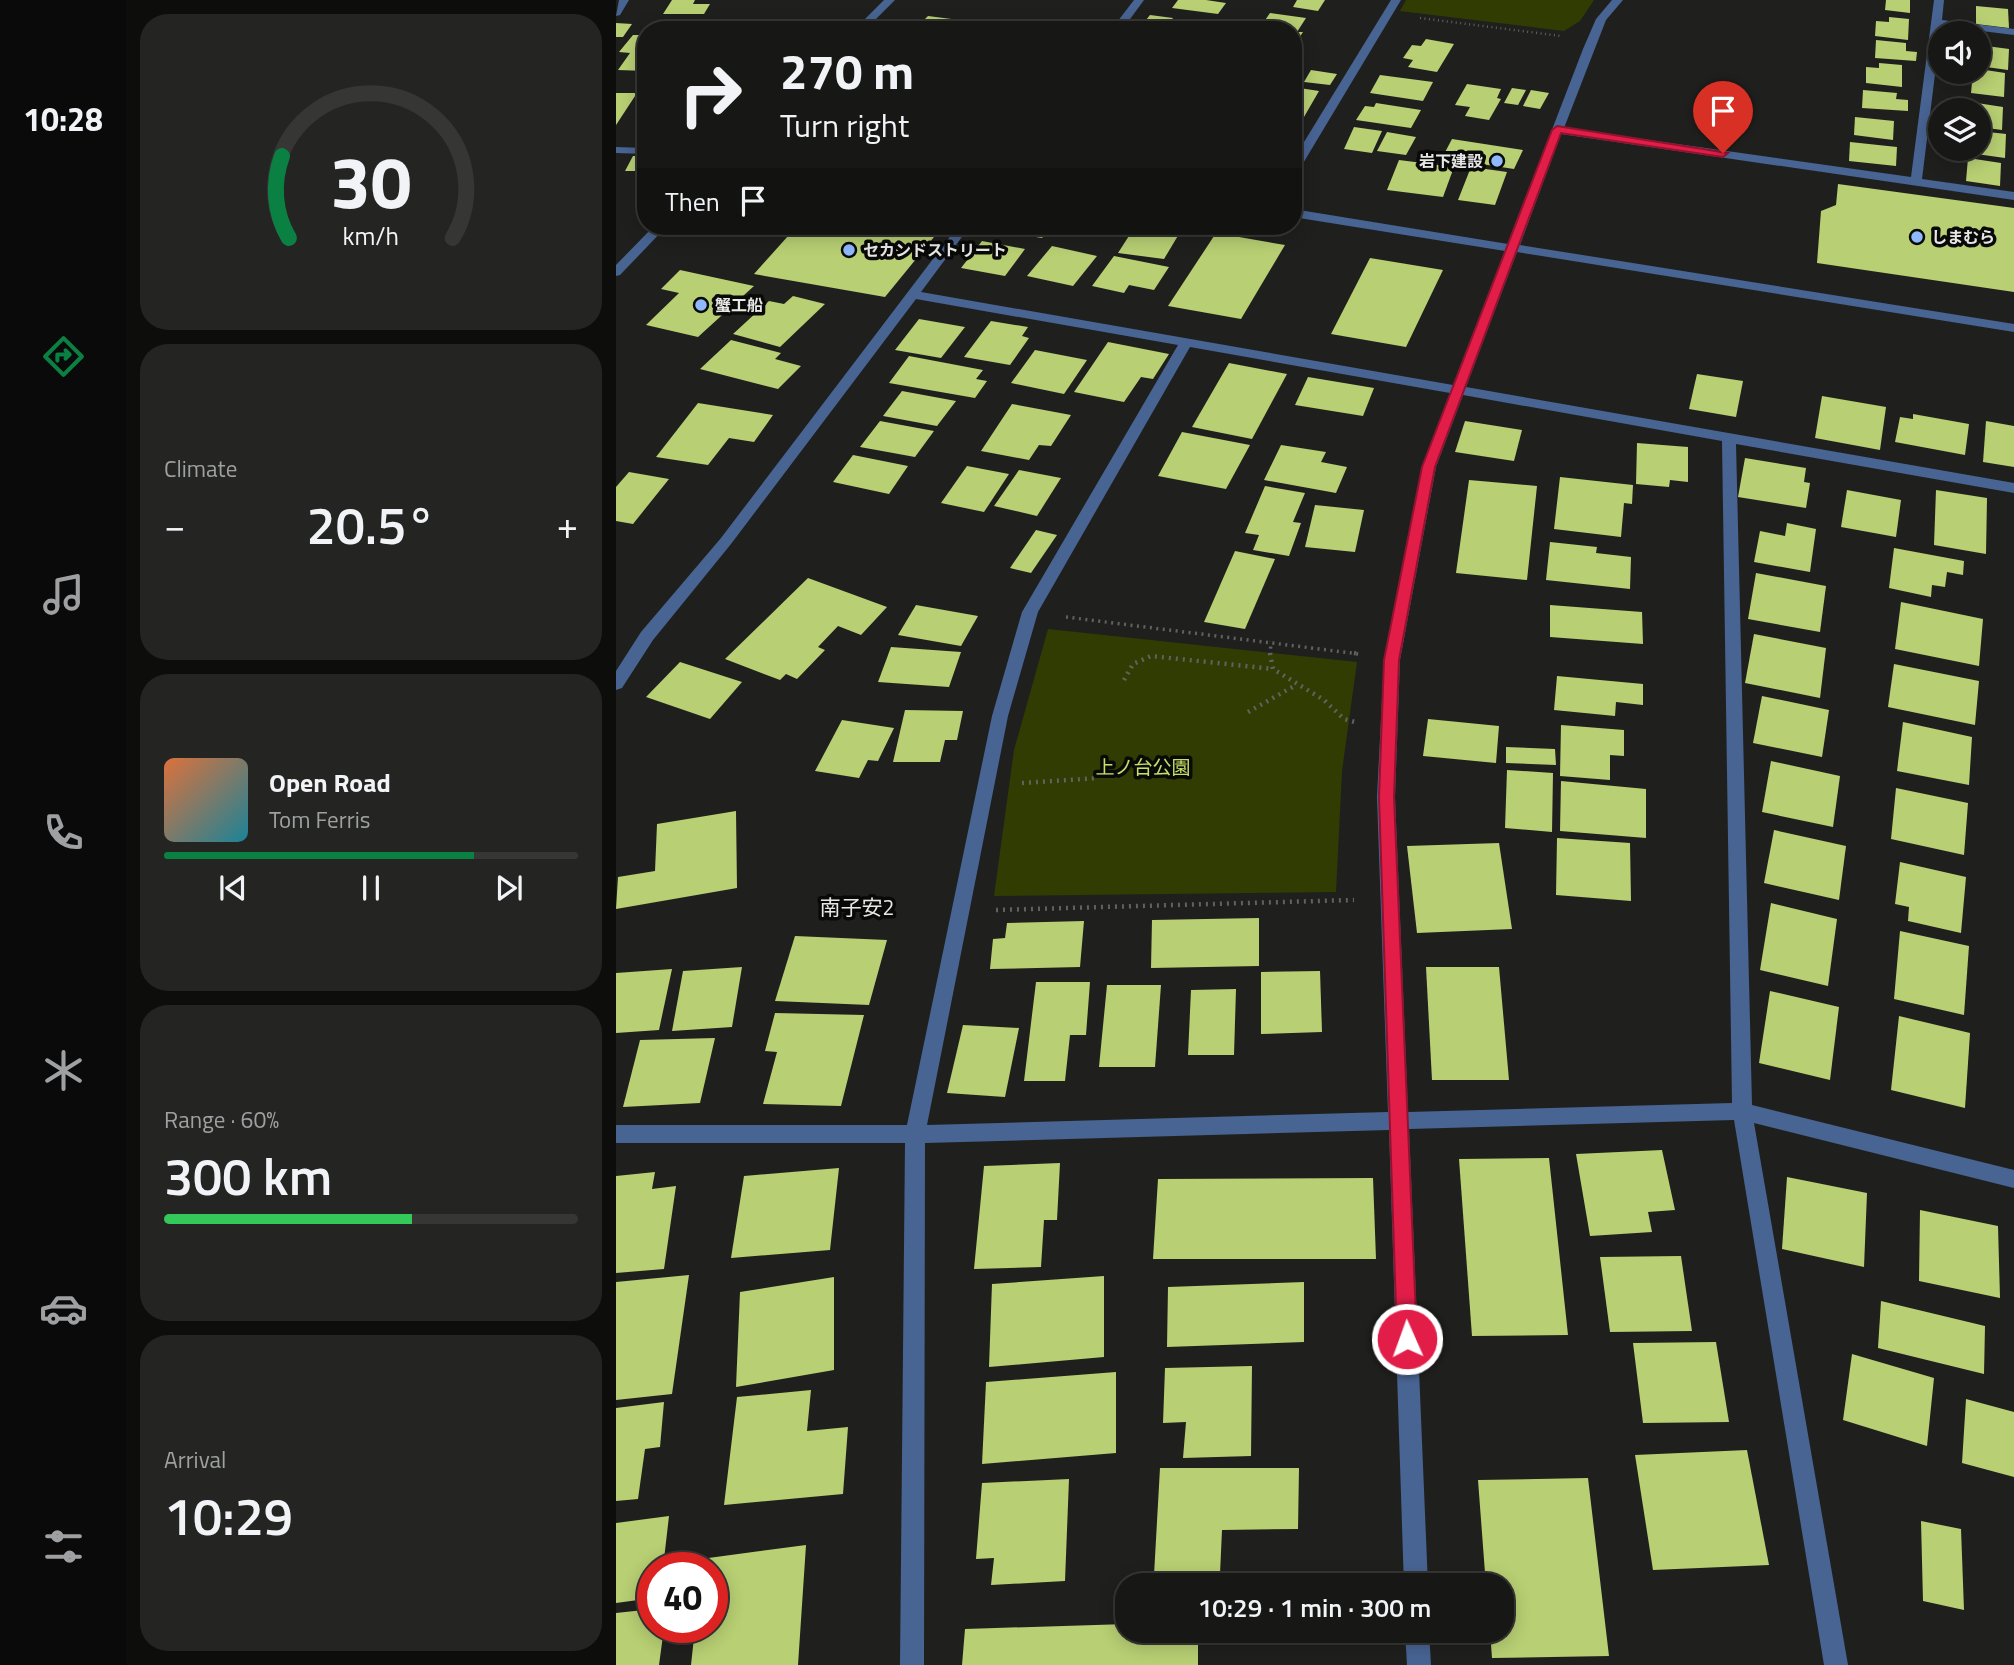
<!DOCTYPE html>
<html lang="en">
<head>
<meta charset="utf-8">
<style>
	:root { --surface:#171816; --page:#242523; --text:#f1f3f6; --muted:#9ea0a1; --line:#363735; --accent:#0b8043 }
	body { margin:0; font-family:"Titillium Web","Noto Sans JP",sans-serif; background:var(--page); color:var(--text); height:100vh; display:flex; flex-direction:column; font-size:26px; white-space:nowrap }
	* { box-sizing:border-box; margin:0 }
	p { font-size:23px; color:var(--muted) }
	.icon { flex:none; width:38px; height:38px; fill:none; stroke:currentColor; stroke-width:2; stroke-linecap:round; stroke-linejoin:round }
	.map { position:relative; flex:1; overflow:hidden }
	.side { display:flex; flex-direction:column; gap:14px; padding:14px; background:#0d0d0c; width:490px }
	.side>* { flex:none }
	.banner { position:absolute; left:21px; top:21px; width:665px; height:214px; border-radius:28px; box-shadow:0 4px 18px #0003,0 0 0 2px var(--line); background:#171816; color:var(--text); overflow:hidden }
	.fabs { position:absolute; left:1312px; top:21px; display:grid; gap:14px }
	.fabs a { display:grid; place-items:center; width:63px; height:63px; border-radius:50%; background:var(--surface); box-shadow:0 4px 18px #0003,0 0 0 2px var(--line); font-size:35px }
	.speed { position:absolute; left:21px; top:1552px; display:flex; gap:14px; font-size:35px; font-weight:700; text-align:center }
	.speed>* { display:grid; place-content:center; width:91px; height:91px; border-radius:50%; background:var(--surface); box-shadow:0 4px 18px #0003,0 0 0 2px var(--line); line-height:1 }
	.speed .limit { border:10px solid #d22; background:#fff; color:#111 }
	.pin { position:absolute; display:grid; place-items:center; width:60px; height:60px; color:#fff; margin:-72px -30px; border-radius:50% 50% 50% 0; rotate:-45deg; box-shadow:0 0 7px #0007 }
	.pin .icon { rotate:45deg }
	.me { position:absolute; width:77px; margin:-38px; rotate:358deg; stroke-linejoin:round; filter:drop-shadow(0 0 5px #0008) }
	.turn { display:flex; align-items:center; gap:24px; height:147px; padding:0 28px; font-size:32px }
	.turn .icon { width:91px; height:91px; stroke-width:2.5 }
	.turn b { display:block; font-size:49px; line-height:60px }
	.then { display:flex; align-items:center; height:66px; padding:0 28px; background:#0003; gap:14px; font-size:26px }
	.big { font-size:52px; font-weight:600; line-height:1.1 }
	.side .tile { flex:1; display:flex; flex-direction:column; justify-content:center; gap:10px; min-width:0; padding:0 24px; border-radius:28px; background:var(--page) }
	.side .dial { align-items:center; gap:0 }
	.dial svg { height:182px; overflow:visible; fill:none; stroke:var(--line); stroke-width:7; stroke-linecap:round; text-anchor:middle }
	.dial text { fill:var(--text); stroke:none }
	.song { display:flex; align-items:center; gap:21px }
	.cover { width:84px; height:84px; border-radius:10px; background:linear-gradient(135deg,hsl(20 70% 55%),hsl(190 70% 35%)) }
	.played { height:7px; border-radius:4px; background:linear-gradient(90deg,var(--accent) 75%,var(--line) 75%) }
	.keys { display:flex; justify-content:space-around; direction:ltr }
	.heat { display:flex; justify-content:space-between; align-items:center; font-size:38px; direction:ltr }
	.charge { height:10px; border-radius:5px; background:linear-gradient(90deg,#34c759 60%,var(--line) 0) }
	.trip { position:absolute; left:499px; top:1573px; width:399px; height:70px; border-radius:28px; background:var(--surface); box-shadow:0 4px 18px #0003,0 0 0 2px var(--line); font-weight:600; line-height:70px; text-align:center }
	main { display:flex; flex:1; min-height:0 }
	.tabs { display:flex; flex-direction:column; width:126px; justify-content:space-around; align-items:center; background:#090a09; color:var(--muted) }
	.tabs .icon { width:49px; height:49px }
	.tabs .current { color:var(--accent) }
	.tabs b { font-size:32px; color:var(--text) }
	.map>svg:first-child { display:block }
	.green { fill:#313c03 }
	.building { fill:#b8cf73 }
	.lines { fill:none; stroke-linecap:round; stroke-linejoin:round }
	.path-far2 { stroke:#61625f; stroke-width:2.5; stroke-dasharray:1 3.5; stroke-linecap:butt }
	.path-far1 { stroke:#61625f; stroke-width:3.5; stroke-dasharray:2 4.5; stroke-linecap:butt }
	.path { stroke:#61625f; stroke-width:4.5; stroke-dasharray:2 5; stroke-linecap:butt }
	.minor { fill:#486493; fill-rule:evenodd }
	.route { fill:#e11d48; stroke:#92132f; stroke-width:2 }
	.poi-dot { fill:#8fb8fd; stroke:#090908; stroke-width:2.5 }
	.labels { text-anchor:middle; stroke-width:7; stroke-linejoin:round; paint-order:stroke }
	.far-poi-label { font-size:16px; font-weight:bold; fill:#e7e8e6; stroke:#090908; text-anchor:start }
	.park-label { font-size:19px; fill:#c5e168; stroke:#090908 }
	.neighbourhood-label { font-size:21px; fill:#e7e8e6; stroke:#090908 }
</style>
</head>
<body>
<main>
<nav class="tabs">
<b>10:28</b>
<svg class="icon current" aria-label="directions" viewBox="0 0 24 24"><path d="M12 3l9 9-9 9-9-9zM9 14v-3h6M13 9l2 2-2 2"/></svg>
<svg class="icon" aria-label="music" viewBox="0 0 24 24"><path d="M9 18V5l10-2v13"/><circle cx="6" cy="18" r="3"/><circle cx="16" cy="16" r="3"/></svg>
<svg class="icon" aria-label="phone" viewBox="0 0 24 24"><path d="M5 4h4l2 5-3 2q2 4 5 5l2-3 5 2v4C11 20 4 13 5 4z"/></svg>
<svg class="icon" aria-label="climate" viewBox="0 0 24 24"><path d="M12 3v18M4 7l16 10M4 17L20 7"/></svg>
<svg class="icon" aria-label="car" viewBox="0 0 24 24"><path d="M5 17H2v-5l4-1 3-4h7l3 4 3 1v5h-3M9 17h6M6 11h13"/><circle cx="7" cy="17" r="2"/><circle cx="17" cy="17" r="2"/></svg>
<svg class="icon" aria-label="filters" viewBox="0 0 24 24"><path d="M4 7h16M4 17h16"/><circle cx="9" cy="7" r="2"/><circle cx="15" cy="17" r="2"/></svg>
</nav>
<section class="side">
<div class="tile dial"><svg viewBox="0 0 100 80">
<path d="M14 69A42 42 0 1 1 86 69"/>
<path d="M14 69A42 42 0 0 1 11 33" stroke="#0b8043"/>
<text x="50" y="56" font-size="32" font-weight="700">30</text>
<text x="50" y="72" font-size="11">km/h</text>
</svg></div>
<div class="tile"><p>Climate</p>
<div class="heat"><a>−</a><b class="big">20.5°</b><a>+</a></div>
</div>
<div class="tile">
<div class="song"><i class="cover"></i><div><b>Open Road</b><p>Tom Ferris</p></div></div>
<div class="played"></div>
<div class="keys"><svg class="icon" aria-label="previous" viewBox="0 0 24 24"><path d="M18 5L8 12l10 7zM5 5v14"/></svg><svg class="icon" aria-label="pause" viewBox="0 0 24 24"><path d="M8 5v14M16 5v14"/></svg><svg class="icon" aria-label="next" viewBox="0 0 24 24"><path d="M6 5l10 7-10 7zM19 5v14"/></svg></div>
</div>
<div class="tile"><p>Range · 60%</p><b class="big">300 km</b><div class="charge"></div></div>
<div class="tile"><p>Arrival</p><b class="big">10:29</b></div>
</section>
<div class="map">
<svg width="1398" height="1665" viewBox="0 0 1398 1665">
	<rect width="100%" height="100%" fill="#1f201d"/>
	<g class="green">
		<polygon points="790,0 978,0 964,21 948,31 784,11"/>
		<polygon points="432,629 741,662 726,771 720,892 378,896 398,750"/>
	</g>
	<g class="building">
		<polygon points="56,0 79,0 77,4 94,4 88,14 47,14"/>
		<polygon points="562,0 590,0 610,3 602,14 556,8"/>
		<polygon points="681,0 709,0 702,11 677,7"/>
		<polygon points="1270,0 1294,0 1294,13 1269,10"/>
		<polygon points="1360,6 1392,9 1393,28 1360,24"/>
		<polygon points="654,13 690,18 681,32 687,32 677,47 677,30 645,26"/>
		<polygon points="534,15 557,18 548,30 522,30"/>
		<polygon points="312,16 359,22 352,30 298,30"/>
		<polygon points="1273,17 1293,19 1292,40 1259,36 1260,21 1273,22"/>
		<polygon points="564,21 590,25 587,30 557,30"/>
		<polygon points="0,23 16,24 7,37 0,37"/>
		<polygon points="381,24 410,28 409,30 376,30"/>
		<polygon points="17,35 30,35 30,71 2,70 14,53 3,52"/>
		<polygon points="810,39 838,44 821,72 792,67 797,60 787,58 796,45 805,46"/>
		<polygon points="1260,40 1290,43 1290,51 1301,52 1300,61 1259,58"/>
		<polygon points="1363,45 1393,49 1392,70 1363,66"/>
		<polygon points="1263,63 1286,65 1286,87 1250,83 1250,67 1263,68"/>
		<polygon points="1363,69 1389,73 1388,97 1355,93 1357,72"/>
		<polygon points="695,70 721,74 714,85 688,82"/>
		<polygon points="764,75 817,82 807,101 754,93"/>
		<polygon points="851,84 885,89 881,98 885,99 873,120 849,116 854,107 839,105"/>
		<polygon points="677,87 703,91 677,136"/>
		<polygon points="896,88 910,90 902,105 888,103"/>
		<polygon points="915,90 933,93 924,109 907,106"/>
		<polygon points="1247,90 1281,93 1280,99 1292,100 1292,111 1246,108"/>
		<polygon points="0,93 21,93 0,125"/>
		<polygon points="1348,101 1387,107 1386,130 1363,127 1363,110 1347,110"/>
		<polygon points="760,103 805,110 795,128 740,120 749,106 758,107"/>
		<polygon points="1239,117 1278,121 1277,140 1238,135"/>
		<polygon points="738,127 766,131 756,153 728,149"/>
		<polygon points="1363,131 1390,134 1389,158 1353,153 1353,149 1363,149"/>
		<polygon points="771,132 800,137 790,155 761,151"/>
		<polygon points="836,139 907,150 898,169 826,158"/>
		<polygon points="1234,142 1281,147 1280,166 1233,161"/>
		<polygon points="17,156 30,156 30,171 9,171"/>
		<polygon points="1352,158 1385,163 1384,186 1350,181"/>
		<polygon points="783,160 838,167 827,197 771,190"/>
		<polygon points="855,167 891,172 879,205 842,200"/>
		<polygon points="1222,184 1398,208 1398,292 1201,263 1205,211 1220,205"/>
		<polygon points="181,226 327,226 269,297 138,274"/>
		<polygon points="387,226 436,226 426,238 383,231"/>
		<polygon points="518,228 563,234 548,259 502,253"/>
		<polygon points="600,233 669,245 625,319 552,306"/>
		<polygon points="366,241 409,249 389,276 345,268"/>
		<polygon points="436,246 481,256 457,286 411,276"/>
		<polygon points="498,256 553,267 538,290 513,285 508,293 476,286"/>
		<polygon points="754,258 827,270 790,347 715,334"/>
		<polygon points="64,270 138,286 82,337 30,325 63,293 45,289"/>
		<polygon points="177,296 209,304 164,347 117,334 153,301 168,304"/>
		<polygon points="303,319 349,327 325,358 279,350"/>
		<polygon points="375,321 412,327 406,336 413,338 394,365 348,357"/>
		<polygon points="115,340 165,353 159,359 185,366 162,389 84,369"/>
		<polygon points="492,342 553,354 537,379 525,377 508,402 458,392"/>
		<polygon points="419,350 471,360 448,394 395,383"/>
		<polygon points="293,356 367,370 360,379 371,381 359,398 273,383"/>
		<polygon points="613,363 671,374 636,439 576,427"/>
		<polygon points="1081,374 1127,381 1120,417 1073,409"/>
		<polygon points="692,377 758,388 747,416 679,405"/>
		<polygon points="286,391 340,401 321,426 267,416"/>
		<polygon points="1206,396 1270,407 1264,450 1199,438"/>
		<polygon points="82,403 157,415 138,442 113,438 92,465 40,457"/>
		<polygon points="396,404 455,415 435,446 423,445 413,460 365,451"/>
		<polygon points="1297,414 1353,424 1349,455 1279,442 1284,417 1297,419"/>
		<polygon points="264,421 318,431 299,457 244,447"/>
		<polygon points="849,421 906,430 898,461 839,452"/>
		<polygon points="1370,421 1398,426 1398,467 1367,462"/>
		<polygon points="566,432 634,445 610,489 542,476"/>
		<polygon points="1021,443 1072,447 1072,482 1054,480 1053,487 1020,484"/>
		<polygon points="665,445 710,452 705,462 731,467 720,493 648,480"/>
		<polygon points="237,455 292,466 273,494 217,482"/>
		<polygon points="1129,458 1190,468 1188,482 1194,483 1190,508 1122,497"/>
		<polygon points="351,466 393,474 368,512 325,503"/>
		<polygon points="403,470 445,478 421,516 378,506"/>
		<polygon points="13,472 53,479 17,524 0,521 0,487"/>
		<polygon points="944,477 1017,485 1016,504 1008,503 1005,537 938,529"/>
		<polygon points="853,480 921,486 911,580 840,573"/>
		<polygon points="649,486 689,493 677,522 685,523 673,556 637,550 643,535 629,533"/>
		<polygon points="1231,490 1285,500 1280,537 1225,527"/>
		<polygon points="1320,490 1371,498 1370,554 1318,545"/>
		<polygon points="699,505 748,510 739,552 689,547"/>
		<polygon points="1171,523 1200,529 1194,572 1138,562 1144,531 1169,536"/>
		<polygon points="420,530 441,535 415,573 394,568"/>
		<polygon points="934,542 981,547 980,553 1015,557 1014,589 930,580"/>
		<polygon points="1278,548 1348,561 1347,575 1331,572 1329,587 1316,585 1315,597 1273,588"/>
		<polygon points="619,551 659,559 629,629 588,622"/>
		<polygon points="1140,573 1210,586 1204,632 1132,619"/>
		<polygon points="192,578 271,607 245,635 222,626 202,647 209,650 181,679 170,674 164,680 109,659"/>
		<polygon points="1285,602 1367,619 1363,666 1279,649"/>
		<polygon points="300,605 362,616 345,646 282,635"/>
		<polygon points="934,605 1026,612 1027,644 934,637"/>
		<polygon points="1138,634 1210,648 1204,698 1129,683"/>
		<polygon points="275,647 345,652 333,687 262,682"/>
		<polygon points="64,662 126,682 94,719 30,697"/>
		<polygon points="1278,664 1363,681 1359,725 1272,707"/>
		<polygon points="941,676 1027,684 1027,705 1000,702 999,716 938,710"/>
		<polygon points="1146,696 1213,710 1206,757 1137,743"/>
		<polygon points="289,710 347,711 341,740 329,740 324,762 277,762"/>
		<polygon points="812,719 883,726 880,763 807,756"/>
		<polygon points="226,720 278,728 262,761 252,760 243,778 199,771"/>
		<polygon points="1287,722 1356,737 1353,785 1281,771"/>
		<polygon points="945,725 1008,730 1008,756 994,755 994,780 944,776"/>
		<polygon points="890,747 939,749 940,765 890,763"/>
		<polygon points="1155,761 1224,776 1217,827 1146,812"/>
		<polygon points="891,770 937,773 936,832 889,828"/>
		<polygon points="945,781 1030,789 1030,838 944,831"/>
		<polygon points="1280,788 1352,803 1348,855 1275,839"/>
		<polygon points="120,811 121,888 0,909 2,877 39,871 41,824"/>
		<polygon points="1158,830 1230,846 1223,900 1148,883"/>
		<polygon points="941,838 1014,843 1015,901 940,895"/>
		<polygon points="883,843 896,929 801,933 791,846"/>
		<polygon points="1284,862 1350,877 1345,933 1292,921 1293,907 1279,904"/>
		<polygon points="1155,903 1221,919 1212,986 1144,970"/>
		<polygon points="643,918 643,966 535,968 536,920"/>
		<polygon points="468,921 464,967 374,969 377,939 389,938 391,923"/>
		<polygon points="1284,931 1353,946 1348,1015 1278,999"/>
		<polygon points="179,936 271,940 253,1005 159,1001"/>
		<polygon points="126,967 116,1027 56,1031 67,971"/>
		<polygon points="810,967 883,967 893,1080 816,1080"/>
		<polygon points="56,969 43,1030 0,1033 0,973"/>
		<polygon points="704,971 706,1032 645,1034 645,972"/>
		<polygon points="420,982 474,982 470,1035 454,1035 449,1081 408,1081"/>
		<polygon points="491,985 545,985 539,1067 483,1067"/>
		<polygon points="620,989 618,1055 572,1055 575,990"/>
		<polygon points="1154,991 1223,1007 1214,1080 1143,1063"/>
		<polygon points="159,1013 248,1015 225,1106 147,1104 161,1052 149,1051"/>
		<polygon points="1283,1016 1354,1033 1349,1108 1275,1090"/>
		<polygon points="347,1025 403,1028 389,1097 331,1093"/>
		<polygon points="99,1038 84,1103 7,1107 24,1040"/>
		<polygon points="1046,1150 1059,1210 1032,1212 1036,1232 974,1236 960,1154"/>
		<polygon points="933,1158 952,1335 856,1336 843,1159"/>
		<polygon points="444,1163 441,1220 428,1220 425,1267 358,1269 368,1166"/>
		<polygon points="223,1168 214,1250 115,1258 128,1176"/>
		<polygon points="39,1172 36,1189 60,1186 48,1269 0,1273 0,1176"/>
		<polygon points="1171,1177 1251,1193 1248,1267 1166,1249"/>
		<polygon points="757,1178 760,1259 537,1259 542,1179"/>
		<polygon points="1304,1210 1382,1226 1384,1298 1303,1281"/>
		<polygon points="1065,1256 1076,1331 994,1332 984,1257"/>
		<polygon points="73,1275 56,1394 0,1400 0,1282"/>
		<polygon points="488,1276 488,1357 373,1367 376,1284"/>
		<polygon points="218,1277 218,1370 120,1387 124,1292"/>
		<polygon points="688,1282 688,1342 551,1347 552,1287"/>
		<polygon points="1265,1301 1369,1326 1368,1374 1262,1348"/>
		<polygon points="1100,1342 1113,1422 1027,1423 1017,1343"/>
		<polygon points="1236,1354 1318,1378 1311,1446 1227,1420"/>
		<polygon points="636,1366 635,1456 567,1458 570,1422 547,1423 549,1368"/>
		<polygon points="500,1372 500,1453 366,1464 370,1382"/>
		<polygon points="195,1390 191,1431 232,1427 227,1494 108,1505 121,1397"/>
		<polygon points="1350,1399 1398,1412 1398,1477 1346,1463"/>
		<polygon points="48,1402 44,1447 29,1449 22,1499 0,1501 0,1408"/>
		<polygon points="1131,1450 1153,1565 1037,1570 1019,1455"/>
		<polygon points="544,1468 683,1468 682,1529 606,1530 604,1574 538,1575"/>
		<polygon points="972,1478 993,1656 876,1658 874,1631 886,1631 886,1586 870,1586 862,1480"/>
		<polygon points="453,1479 449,1581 375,1585 378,1558 360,1559 366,1483"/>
		<polygon points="53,1516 47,1568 37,1568 37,1598 0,1603 0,1523"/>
		<polygon points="1305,1521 1345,1529 1348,1610 1307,1601"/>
		<polygon points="190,1545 182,1665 75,1665 79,1628 96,1628 96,1568 85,1568 85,1559"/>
		<polygon points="37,1609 37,1628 48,1628 43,1665 0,1665 0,1613"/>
		<polygon points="511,1624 511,1631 582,1631 582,1665 346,1665 349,1629"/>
	</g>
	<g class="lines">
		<polyline class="path-far2" points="804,18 945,36"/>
		<g class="path-far1">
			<polyline points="450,617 743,654"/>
			<polyline points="654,655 655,642"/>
		</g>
		<g class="path">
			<polyline points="654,653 657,669 708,700 728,719 739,722"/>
			<polyline points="738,653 743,654"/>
			<polyline points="508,680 517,664 535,656 657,669"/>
			<polyline points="632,712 680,685"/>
			<polyline points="406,783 483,778"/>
			<polyline points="380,910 738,900"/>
		</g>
		<g class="minor">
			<polygon points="3,0 13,0 4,15 0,16"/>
			<polygon points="268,0 279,0 249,30 238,30"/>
			<polygon points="518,0 528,0 506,30 495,30"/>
			<polygon points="775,0 785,0 683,170 677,173 677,160"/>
			<path d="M996,0H1007L990,20L948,128L1295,177L1318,0H1328L1326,20L1398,29V35L1325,26L1306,179L1398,192V200L945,134L904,245L1398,324V332L901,252L850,387L1398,483V493L1120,444L1136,1105L1398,1170V1188L1138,1123L1232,1665H1208L1118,1120L793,1129L812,1586H788L773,1130L309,1143L308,1665H284L289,1143H0V1125H291L376,716L406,612L562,345L300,299L115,544L37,640L6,688L0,690V671L25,632L105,538L342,226H354L305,292L837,385L889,251L677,217V209L892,244L967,49L980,19ZM574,347L834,393L806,467L768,660L761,797L772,1112L311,1125L392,716L422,612ZM847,395L1106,441L1116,1103L792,1112L779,797L784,660L820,467Z"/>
			<polygon points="0,147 30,148 30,154 0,153"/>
			<polygon points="38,226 51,226 4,275 0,276 0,265"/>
			<polygon points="789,1631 813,1631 815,1665 791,1665"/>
		</g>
	</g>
	<polygon class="route" points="941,126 1112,153 1107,157 945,133 819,467 783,660 778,797 801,1339 798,1346 791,1349 784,1346 781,1339 763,797 768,660 806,467 936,130"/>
	<g class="poi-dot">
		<circle cx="881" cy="161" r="7"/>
		<circle cx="1301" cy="237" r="7"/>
		<circle cx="233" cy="250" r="7"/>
		<circle cx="85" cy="305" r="7"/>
	</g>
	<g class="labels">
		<g class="far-poi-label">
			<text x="867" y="167" text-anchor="end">岩下建設</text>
			<text x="1315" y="243">しまむら</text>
			<text x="247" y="256">セカンドストリート</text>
			<text x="99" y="311">蟹工船</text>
		</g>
		<g class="park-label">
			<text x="527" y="774">上ノ台公園</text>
		</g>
		<g class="neighbourhood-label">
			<text x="241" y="915">南子安2</text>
		</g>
	</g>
</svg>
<div class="fabs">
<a><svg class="icon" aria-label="sound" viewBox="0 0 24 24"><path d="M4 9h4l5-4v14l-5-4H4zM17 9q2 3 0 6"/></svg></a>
<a><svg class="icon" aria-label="layers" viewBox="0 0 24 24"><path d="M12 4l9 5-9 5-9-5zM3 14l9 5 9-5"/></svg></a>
</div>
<div class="speed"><div class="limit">40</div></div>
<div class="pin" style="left:1107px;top:153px;background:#d93025"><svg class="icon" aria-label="arrive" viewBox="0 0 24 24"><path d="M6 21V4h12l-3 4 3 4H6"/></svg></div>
<svg class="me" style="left:791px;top:1339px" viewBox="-20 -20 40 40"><circle r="17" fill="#e11d48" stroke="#fff" stroke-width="3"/><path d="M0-11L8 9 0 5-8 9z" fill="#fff"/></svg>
<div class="trip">10:29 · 1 min · 300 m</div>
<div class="banner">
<div class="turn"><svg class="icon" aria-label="right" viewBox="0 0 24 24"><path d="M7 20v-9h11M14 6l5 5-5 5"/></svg><div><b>270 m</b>Turn right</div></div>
<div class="then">Then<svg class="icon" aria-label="arrive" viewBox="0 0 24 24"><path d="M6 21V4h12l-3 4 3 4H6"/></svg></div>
</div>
</div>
</main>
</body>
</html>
